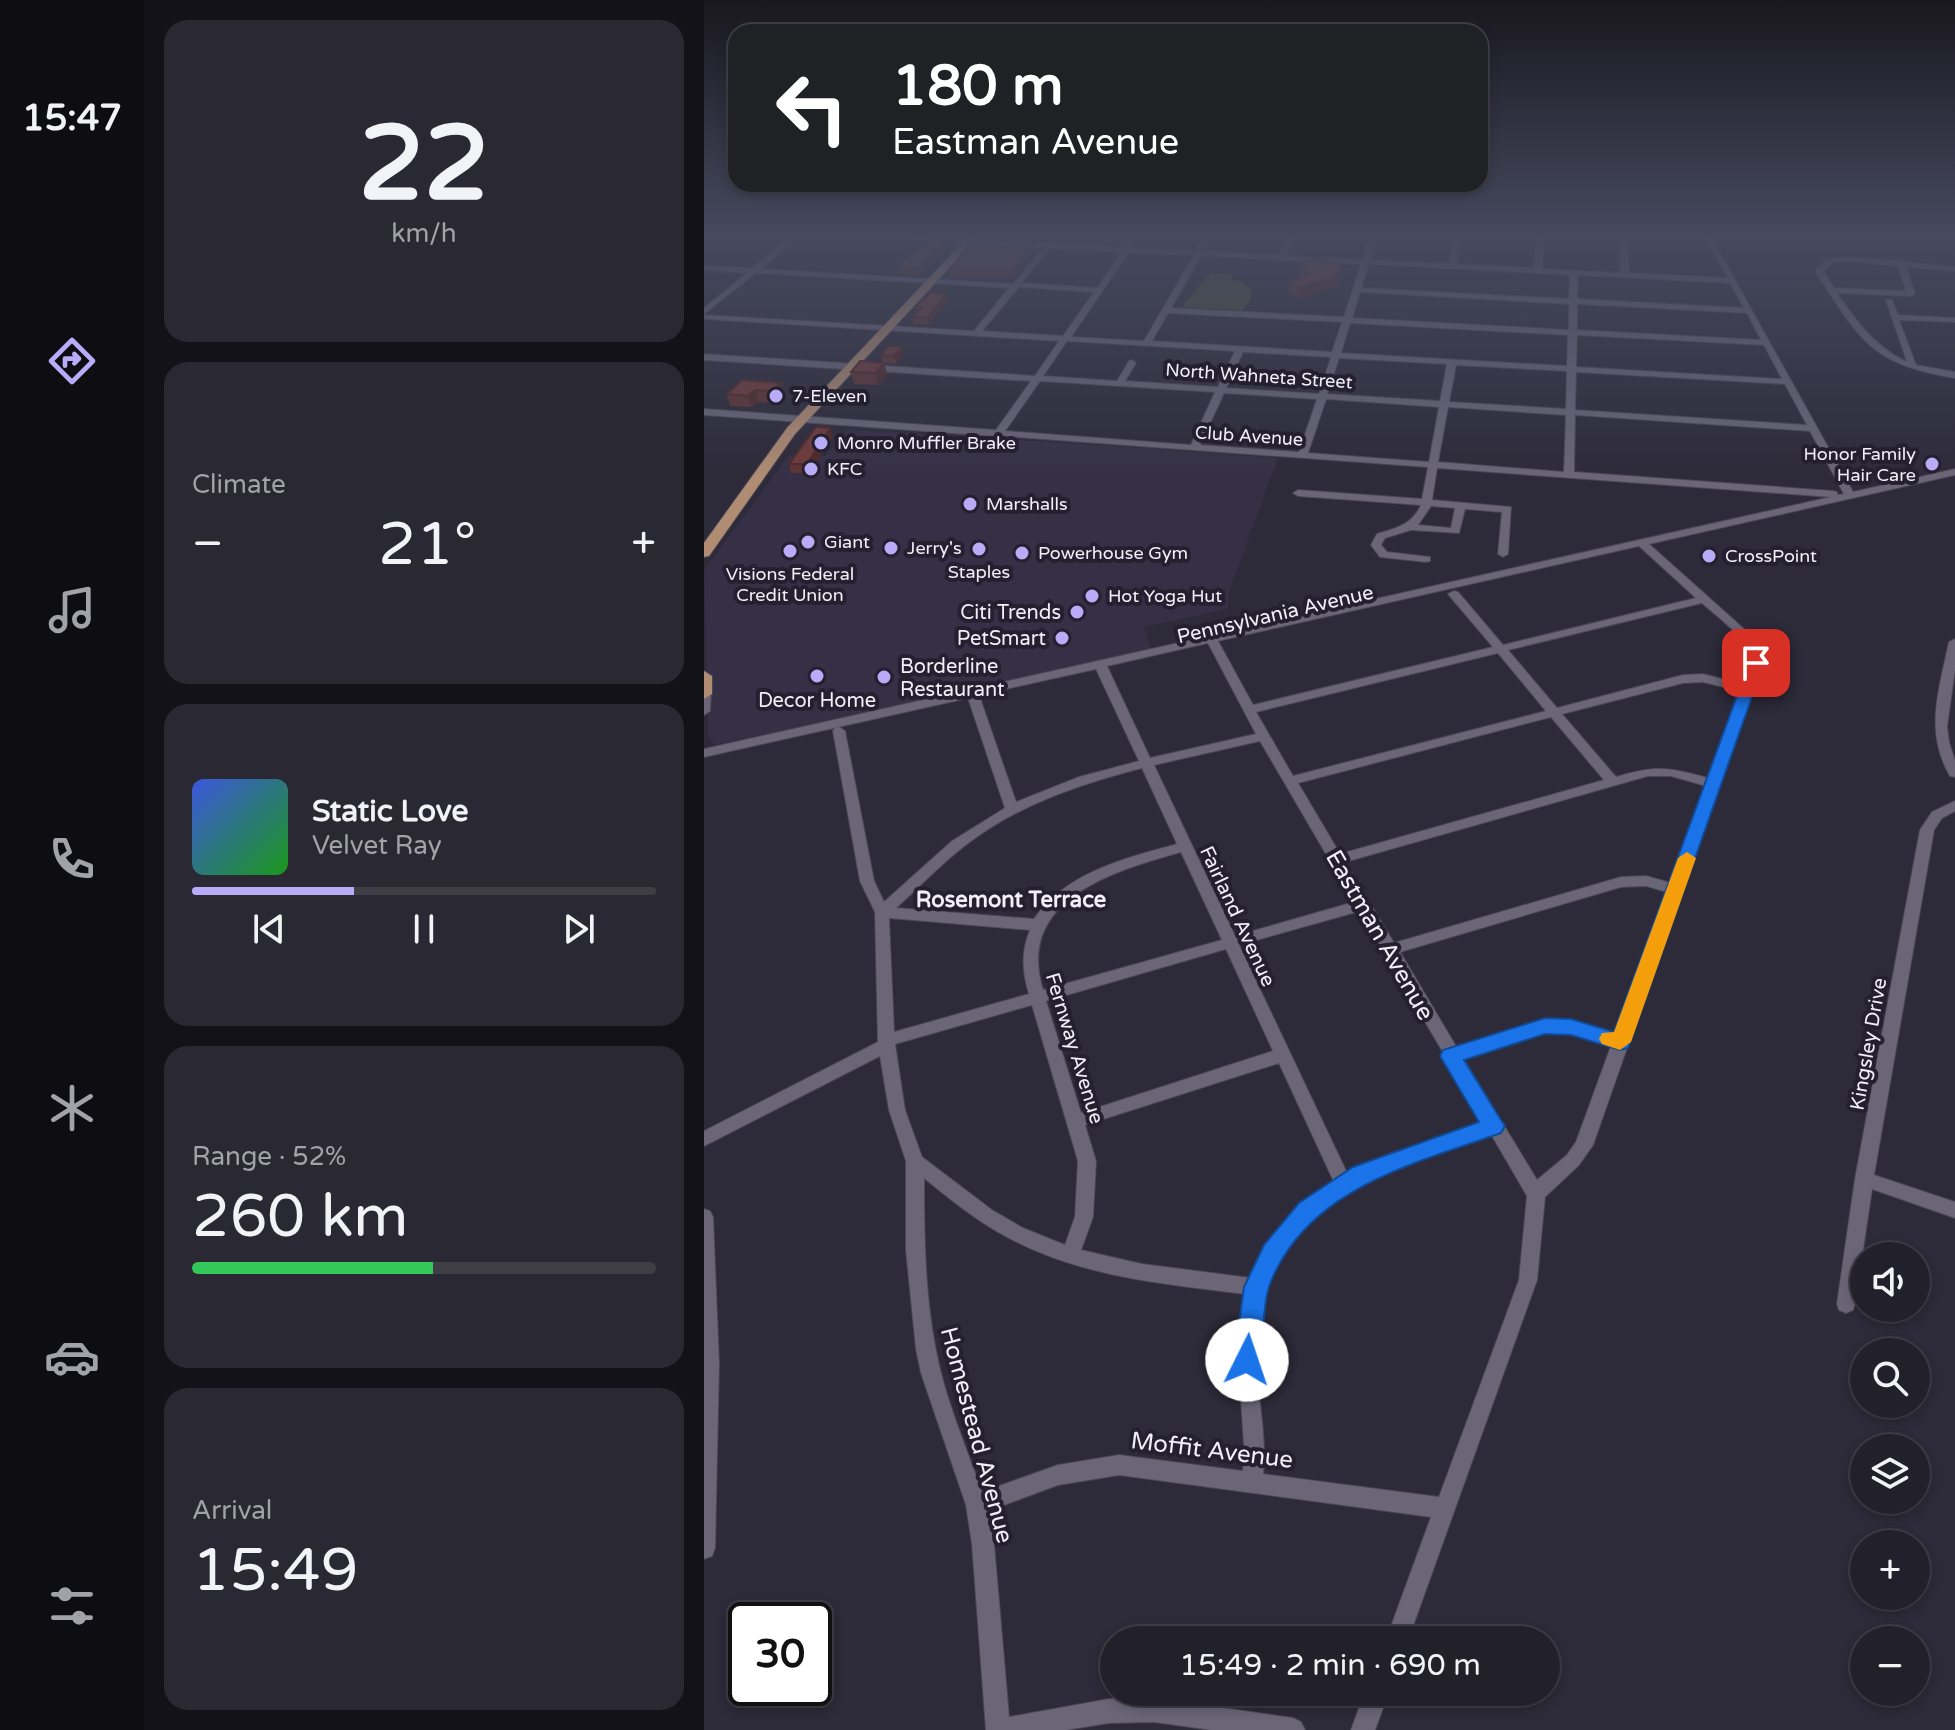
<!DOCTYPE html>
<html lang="en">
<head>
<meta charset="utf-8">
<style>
	:root { --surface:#22202b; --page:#2a2833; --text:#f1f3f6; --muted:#a2a3a9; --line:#3f3e47; --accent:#b8abf7 }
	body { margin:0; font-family:"Varela Round",sans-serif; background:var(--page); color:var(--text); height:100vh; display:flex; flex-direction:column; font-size:30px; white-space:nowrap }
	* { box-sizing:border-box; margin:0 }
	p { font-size:26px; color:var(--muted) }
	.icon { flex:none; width:44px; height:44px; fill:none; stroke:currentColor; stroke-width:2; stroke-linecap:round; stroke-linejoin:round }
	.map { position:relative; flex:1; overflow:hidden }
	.sheet { display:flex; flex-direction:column; gap:20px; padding:20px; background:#131218; width:560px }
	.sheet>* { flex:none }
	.guide { position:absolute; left:24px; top:24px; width:760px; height:168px; border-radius:24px; box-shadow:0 4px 12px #0003,0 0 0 2px var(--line); background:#202124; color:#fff; overflow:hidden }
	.buttons { position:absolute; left:1146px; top:1242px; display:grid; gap:16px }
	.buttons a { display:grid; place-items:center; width:80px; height:80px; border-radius:50%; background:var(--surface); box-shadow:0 4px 12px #0003,0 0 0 2px var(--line); font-size:40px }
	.speed { position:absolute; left:24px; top:1602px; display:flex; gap:16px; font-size:40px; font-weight:700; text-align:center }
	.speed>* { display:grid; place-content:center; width:104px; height:104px; border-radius:50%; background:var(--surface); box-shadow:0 4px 12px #0003,0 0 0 2px var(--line); line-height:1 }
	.speed .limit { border:4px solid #111; border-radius:12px; background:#fff; color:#111 }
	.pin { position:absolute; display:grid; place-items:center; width:68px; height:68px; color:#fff; margin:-34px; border-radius:16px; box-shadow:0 4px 12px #0006 }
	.me { position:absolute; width:88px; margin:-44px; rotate:4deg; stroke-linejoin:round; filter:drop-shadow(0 0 6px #0008) }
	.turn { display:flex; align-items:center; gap:28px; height:168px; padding:0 32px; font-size:36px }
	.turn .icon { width:104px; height:104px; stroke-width:2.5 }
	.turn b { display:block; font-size:56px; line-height:68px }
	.big { font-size:60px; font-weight:600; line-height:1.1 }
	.sheet .card { flex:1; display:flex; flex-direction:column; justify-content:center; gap:12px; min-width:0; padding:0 28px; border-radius:24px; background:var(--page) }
	.sheet .dial { align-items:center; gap:0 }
	.dial b { font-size:104px; line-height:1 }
	.song { display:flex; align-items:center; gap:24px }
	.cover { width:96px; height:96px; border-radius:12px; background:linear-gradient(135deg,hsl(230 70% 55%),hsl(120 70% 35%)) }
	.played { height:8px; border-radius:4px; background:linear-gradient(90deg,var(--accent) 35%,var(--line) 35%) }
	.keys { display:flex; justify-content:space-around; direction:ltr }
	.heat { display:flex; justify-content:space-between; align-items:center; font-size:44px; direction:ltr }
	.charge { height:12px; border-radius:6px; background:linear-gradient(90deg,#34c759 52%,var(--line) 0) }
	.trip { position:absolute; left:396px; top:1626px; width:460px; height:80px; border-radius:40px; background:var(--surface); box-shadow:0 4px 12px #0003,0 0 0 2px var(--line); font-weight:600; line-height:80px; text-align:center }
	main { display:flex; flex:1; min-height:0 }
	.menu { display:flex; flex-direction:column; width:144px; justify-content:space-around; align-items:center; background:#0e0d11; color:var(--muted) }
	.menu .icon { width:56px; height:56px }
	.menu .selected { color:var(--accent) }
	.menu b { font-size:36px; color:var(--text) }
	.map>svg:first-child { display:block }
	.built { fill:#353046 }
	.green { fill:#445431 }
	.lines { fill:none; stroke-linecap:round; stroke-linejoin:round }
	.minor-casing { stroke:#4b4754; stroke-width:2 }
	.major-casing { stroke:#4b4754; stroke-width:2 }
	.minor { fill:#6a6678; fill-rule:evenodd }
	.major { fill:#b08c73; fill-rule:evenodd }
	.wall { fill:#5f3333 }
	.shaded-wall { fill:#4e2929 }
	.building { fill:#6f3b3b; stroke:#4e2929; stroke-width:2 }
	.route { fill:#1a73e8; stroke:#114b97; stroke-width:2 }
	.slow { fill:#f59e0b }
	.poi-dot { fill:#b8abf7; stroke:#24202f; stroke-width:3 }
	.labels { text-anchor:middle; stroke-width:8; stroke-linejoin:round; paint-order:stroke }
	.far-street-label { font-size:18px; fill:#f1eff9; stroke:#24202f }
	.far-poi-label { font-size:18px; fill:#f1eff9; stroke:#24202f; text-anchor:start }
	.poi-label { font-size:20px; fill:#f1eff9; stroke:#24202f; text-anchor:end }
	.street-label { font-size:20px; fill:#f1eff9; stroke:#24202f }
	.neighbourhood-label { font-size:22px; font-weight:bold; fill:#f1eff9; stroke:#24202f }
	.near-street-label { font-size:24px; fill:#f1eff9; stroke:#24202f }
</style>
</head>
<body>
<main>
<nav class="menu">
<b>15:47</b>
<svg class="icon selected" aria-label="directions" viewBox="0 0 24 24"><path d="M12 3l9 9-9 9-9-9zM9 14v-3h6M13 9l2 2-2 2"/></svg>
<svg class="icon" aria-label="music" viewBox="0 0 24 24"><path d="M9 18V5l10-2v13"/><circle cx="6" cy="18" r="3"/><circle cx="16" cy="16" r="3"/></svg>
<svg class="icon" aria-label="phone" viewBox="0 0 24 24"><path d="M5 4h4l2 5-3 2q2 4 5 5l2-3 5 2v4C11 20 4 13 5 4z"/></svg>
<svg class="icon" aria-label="climate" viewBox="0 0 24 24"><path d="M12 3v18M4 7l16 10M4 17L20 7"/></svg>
<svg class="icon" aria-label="car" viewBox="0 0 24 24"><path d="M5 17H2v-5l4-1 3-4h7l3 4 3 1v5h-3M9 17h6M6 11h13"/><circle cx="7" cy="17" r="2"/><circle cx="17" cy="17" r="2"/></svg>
<svg class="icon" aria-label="filters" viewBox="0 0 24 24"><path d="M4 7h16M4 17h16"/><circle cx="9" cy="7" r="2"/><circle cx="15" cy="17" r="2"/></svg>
</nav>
<section class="sheet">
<div class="card dial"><b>22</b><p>km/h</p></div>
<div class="card"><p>Climate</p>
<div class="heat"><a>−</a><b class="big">21°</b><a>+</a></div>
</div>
<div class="card">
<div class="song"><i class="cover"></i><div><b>Static Love</b><p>Velvet Ray</p></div></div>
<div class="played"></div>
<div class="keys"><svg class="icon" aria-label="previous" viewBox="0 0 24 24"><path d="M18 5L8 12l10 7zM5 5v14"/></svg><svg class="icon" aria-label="pause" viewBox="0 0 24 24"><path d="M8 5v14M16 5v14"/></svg><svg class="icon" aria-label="next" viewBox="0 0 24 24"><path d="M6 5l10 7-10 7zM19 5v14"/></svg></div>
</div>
<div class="card"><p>Range · 52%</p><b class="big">260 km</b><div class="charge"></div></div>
<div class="card"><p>Arrival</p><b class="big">15:49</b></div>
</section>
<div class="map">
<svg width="1251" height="1730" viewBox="0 0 1251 1730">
	<rect width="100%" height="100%" fill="#2d2a39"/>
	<polygon class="built" points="144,430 411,446 574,458 525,593 524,609 440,627 448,651 10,745 4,735 0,570 85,455 121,456"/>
	<polygon class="green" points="506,273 529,274 526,280 538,281 548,290 546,301 538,310 478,307"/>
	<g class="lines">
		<g class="minor-casing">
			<g id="minor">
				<path d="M87,237H95L57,269L309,284L339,248L313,246L310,242L342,243L349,238L353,240L350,244L421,247L428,237H436L428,248L492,251L500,237H508L499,251L575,255L584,237H592L582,256L659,260L666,237H674L666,260L745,264L750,237H758L752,264L830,268L832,237H840L838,269L917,273L915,237H923L925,273L1024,278L1003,240L997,237H1007L1149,492L1251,469V475L945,544L1040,629L1055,649L1058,663L889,1145L875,1165L841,1197L833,1280L704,1640H682L727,1517L415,1475L354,1485L284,1511L290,1544L305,1717L405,1699L450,1698L589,1718L597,1722L601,1730H508L450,1722L405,1723L362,1730H282L268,1544L262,1505L217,1373L212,1349L202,1250V1161L185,1110L176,1056L0,1146V1131L174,1042L171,912L156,881L129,731L131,728L135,727L141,731L170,881L180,902L248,841L301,808L264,698L0,757V749L1127,497L733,468L728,500L807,507L804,554L799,557L794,554L798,512L761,509L755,533L707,530L681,538L677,545L683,552L726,557V561L722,562L676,557L667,545L673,534C692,528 708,525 717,505L594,496L589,493L594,490L718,499L724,467L297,436L293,439L289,436L0,415V409L292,430L327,381L0,360V354L331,376L355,341L0,319V315L270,331L305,288L52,273L0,314V308L43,273L0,270V266L48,268ZM346,248L418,252L393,288L317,283ZM425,252L490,255L440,341L367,337ZM497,256L657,264L640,317L467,308ZM665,264L866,275L865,299L657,288ZM874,275L1026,283L1040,308L873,299ZM315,287L390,292L359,336L278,331ZM656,292L865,304V330L648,318ZM873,304L1043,313L1057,340L873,330ZM464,313L638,322L628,352L448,341ZM646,323L864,335L863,366L637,353ZM873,335L1060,345L1078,379L872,367ZM363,341L531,351L514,387L421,381L432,363L428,360L425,361L413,381L339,376ZM539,352L627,357L615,394L522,388ZM635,358L743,364L736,401L623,394ZM752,365L863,371L862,409L745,402ZM872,372L1081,384L1103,425L871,410ZM336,381L511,392L487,445L301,431ZM520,393L613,399L595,452L496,445ZM622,399L735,407L725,462L604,453ZM744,407L862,415L860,472L734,462ZM871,415L1106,431L1140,494L1133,495V492L1129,491L870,472ZM727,506L751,508L747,528L714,525ZM935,546L992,598L799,645L754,592L750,591L744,594L789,647L549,705L514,641ZM998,603C1014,618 1049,640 1045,665C1044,671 1041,678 1038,684L999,674L979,675L853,708L804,650ZM504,643L552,734L446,758L403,666ZM794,653L842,711L589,776L552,712ZM392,669L435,761L375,777L312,802L275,695ZM999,682L1036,691L1004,778C962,767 954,765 912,777L858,714L979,683ZM847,717L900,780L636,854L594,783ZM556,741L650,902L531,936L450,765ZM438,768L473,844C422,858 362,872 330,919L192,908C218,885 241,859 270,839C319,803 380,783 438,768ZM944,776H967L1002,786L967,883L942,876L917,877L690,943L641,862ZM477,852L518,940L339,990C311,899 410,871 477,852ZM942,886L963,892L912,1034L867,1021L841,1020L753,1048L696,952L917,887ZM656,911L740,1054L741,1061H744L780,1122L698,1150L644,1175L535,945ZM185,918L326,930C317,952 318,971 325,994L190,1032ZM522,949L569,1051L377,1113L342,1001ZM328,1005L374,1161L371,1217L361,1245L319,1228L288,1210L218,1157L201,1110L191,1044ZM841,1032L867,1033L907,1046L872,1142L863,1155L833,1180L759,1058ZM575,1063L630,1182C589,1205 566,1236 547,1278L438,1264L377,1250L389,1217L392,1161L381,1125ZM787,1134L823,1196L815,1280L735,1497L559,1474C564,1429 549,1384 553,1339C564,1202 675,1172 787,1134ZM220,1178C247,1200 274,1222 305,1238C378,1277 460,1284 541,1294L533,1340L540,1445L539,1471L415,1455L354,1465L278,1492C264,1452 246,1411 236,1369C221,1307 220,1242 220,1178Z"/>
				<polygon points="185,237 276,240 280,242 276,244 189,239"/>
				<path d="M1142,257L1192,261L1196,259L1200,262L1251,267V271L1202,267L1211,294L1207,296L1133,293C1153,322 1170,346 1203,362L1182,300H1188L1194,315L1251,318V322L1195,320L1212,365L1251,372V378C1165,364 1156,339 1111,271L1123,259ZM1142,261L1194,266L1202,291L1130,288L1119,271L1128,263Z"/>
				<path d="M1251,639V670L1243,726L1245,742L1251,761V777L1246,776C1220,731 1235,690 1245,642Z"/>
				<polygon points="0,690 7,693 6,711 0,715"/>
				<polygon points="1251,801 1251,811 1238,818 1230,830 1170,1175 1251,1202 1251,1218 1168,1189 1151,1304 1149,1310 1142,1313 1135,1310 1133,1304 1151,1179 1216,830 1228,812"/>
				<polygon points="0,1209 6,1211 9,1217 15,1364 11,1548 8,1556 0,1559"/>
				<polygon points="661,1692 685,1692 671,1730 647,1730"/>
			</g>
		</g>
		<g class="major-casing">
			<g id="major">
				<polygon points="264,237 274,237 91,434 5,556 0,557 0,543 83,428"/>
				<polygon points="0,671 8,676 8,694 0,699"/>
			</g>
		</g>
		<use href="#minor" class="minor"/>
		<use href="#major" class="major"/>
	</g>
	<g class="wall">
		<polygon points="244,238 245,245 216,275 196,274 194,267"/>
		<polygon points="331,242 332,250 311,276 246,277 245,270"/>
		<polygon points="596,263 638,277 632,288 596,299 585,293 584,282 598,277 596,274"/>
		<polygon points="242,294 244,302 225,325 210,324 208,317 213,312 212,306"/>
		<polygon points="177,355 199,355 192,364 180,363 183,375 174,385 150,384 147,372 179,363"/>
		<polygon points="77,383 80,394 71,403 54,402 48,407 26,406 23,394"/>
		<polygon points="126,428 129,436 106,473 87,473 85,464"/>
	</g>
	<g class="shaded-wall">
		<polygon points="244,238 245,245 216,275 215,268"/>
		<polygon points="331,242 332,250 311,276 309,269"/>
		<polygon points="638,266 638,277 632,288 596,299 596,288"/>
		<polygon points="242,294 244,302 225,325 223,318"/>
		<polygon points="197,347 199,355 192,364 190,356"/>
		<polygon points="180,363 183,375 174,385 171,373"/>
		<polygon points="77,383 80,394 71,403 68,391"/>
		<polygon points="51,390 54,402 48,407 44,396"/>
		<polygon points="126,428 129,436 106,473 103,464"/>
	</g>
	<g class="building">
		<polygon points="229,237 244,238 215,268 194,267 215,246 220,247"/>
		<polygon points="270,239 331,242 309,269 245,270"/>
		<polygon points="614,257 638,266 632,277 596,288 584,282 603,276 596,263"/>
		<polygon points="226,293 242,294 223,318 208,317 218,307 212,306"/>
		<polygon points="185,346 197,347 190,356 177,355"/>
		<polygon points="156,361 180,363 171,373 147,372"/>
		<polygon points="38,380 77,383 68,391 51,390 44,396 23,394"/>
		<polygon points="112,427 126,428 103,464 85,464"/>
	</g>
	<linearGradient id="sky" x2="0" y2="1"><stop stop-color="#19171f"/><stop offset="0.49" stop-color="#464a5f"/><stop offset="1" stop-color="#464a5f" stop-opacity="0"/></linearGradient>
	<rect width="1251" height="479" fill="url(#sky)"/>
	<path class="route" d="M1052,658L1060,663L924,1048L916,1050L867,1035L841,1034L760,1060L797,1120L801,1126L797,1133C710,1164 603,1188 566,1284C556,1311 563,1342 552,1368L543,1372L534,1368L530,1360L540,1287L560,1245L595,1203L649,1167L775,1122L736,1056L739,1050L841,1018L867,1019L910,1032L1045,663Z"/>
	<polygon class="slow" points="983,852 992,858 927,1042 916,1050 898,1044 895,1039 898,1033 910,1032 974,858"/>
	<g class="poi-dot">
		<circle cx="72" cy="396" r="8"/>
		<circle cx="117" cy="443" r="8"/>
		<circle cx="1228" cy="464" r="8"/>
		<circle cx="107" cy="469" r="8"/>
		<circle cx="266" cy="504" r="8"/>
		<circle cx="104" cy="542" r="8"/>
		<circle cx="187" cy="548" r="8"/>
		<circle cx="275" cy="549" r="8"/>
		<circle cx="86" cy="551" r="8"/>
		<circle cx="318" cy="553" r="8"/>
		<circle cx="1005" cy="556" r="8"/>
		<circle cx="388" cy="596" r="8"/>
		<circle cx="373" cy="612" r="8"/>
		<circle cx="358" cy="638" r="8"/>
		<circle cx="113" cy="676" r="8"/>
		<circle cx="180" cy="677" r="8"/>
	</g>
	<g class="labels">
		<g class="far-street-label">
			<text transform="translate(555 376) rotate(4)" y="6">North Wahneta Street</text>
			<text transform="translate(545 436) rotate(4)" y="6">Club Avenue</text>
		</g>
		<g class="far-poi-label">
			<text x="88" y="402">7-Eleven</text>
			<text x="133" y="449">Monro Muffler Brake</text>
			<text x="1212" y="460" text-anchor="end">Honor Family<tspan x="1212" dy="21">Hair Care</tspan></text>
			<text x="123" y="475">KFC</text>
			<text x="282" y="510">Marshalls</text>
			<text x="120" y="548">Giant</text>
			<text x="203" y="554">Jerry's</text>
			<text x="334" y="559">Powerhouse Gym</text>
			<text x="1021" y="562">CrossPoint</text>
			<text x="275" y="578" text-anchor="middle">Staples</text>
			<text x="86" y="580" text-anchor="middle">Visions Federal<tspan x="86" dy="21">Credit Union</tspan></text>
			<text x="404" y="602">Hot Yoga Hut</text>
		</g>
		<g class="poi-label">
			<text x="357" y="619">Citi Trends</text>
			<text x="342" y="645">PetSmart</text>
			<text x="196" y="673" text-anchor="start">Borderline<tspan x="196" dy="23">Restaurant</tspan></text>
			<text x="113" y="707" text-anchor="middle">Decor Home</text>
		</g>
		<g class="street-label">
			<text transform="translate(571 614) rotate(-13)" y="7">Pennsylvania Avenue</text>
			<text transform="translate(534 916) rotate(65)" y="7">Fairland Avenue</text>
			<text transform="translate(1164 1044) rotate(-80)" y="7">Kingsley Drive</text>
			<text transform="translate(371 1048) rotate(73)" y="7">Fernway Avenue</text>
		</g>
		<g class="neighbourhood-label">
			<text x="307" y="907">Rosemont Terrace</text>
		</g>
		<g class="near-street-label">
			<text transform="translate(676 935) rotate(60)" y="8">Eastman Avenue</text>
			<text transform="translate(273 1435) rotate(75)" y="8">Homestead Avenue</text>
			<text transform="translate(508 1450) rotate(7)" y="8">Moffit Avenue</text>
		</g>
	</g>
</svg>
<div class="buttons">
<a><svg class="icon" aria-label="sound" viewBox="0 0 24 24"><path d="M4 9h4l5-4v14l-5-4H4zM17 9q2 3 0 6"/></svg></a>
<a><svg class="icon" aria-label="search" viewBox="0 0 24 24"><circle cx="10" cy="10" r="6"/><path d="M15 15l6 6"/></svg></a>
<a><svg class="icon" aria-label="layers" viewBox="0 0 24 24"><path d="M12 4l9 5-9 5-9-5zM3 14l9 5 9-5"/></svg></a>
<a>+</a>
<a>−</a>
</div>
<div class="speed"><div class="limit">30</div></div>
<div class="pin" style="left:1052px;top:663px;background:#d93025"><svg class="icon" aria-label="arrive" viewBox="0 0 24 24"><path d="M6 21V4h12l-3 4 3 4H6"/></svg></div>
<svg class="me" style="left:543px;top:1360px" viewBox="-20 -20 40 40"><circle r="19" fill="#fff"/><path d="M0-13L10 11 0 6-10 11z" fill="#1a73e8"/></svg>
<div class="trip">15:49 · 2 min · 690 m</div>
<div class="guide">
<div class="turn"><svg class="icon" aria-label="left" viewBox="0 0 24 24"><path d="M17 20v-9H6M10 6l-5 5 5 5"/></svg><div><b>180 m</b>Eastman Avenue</div></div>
</div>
</div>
</main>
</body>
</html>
